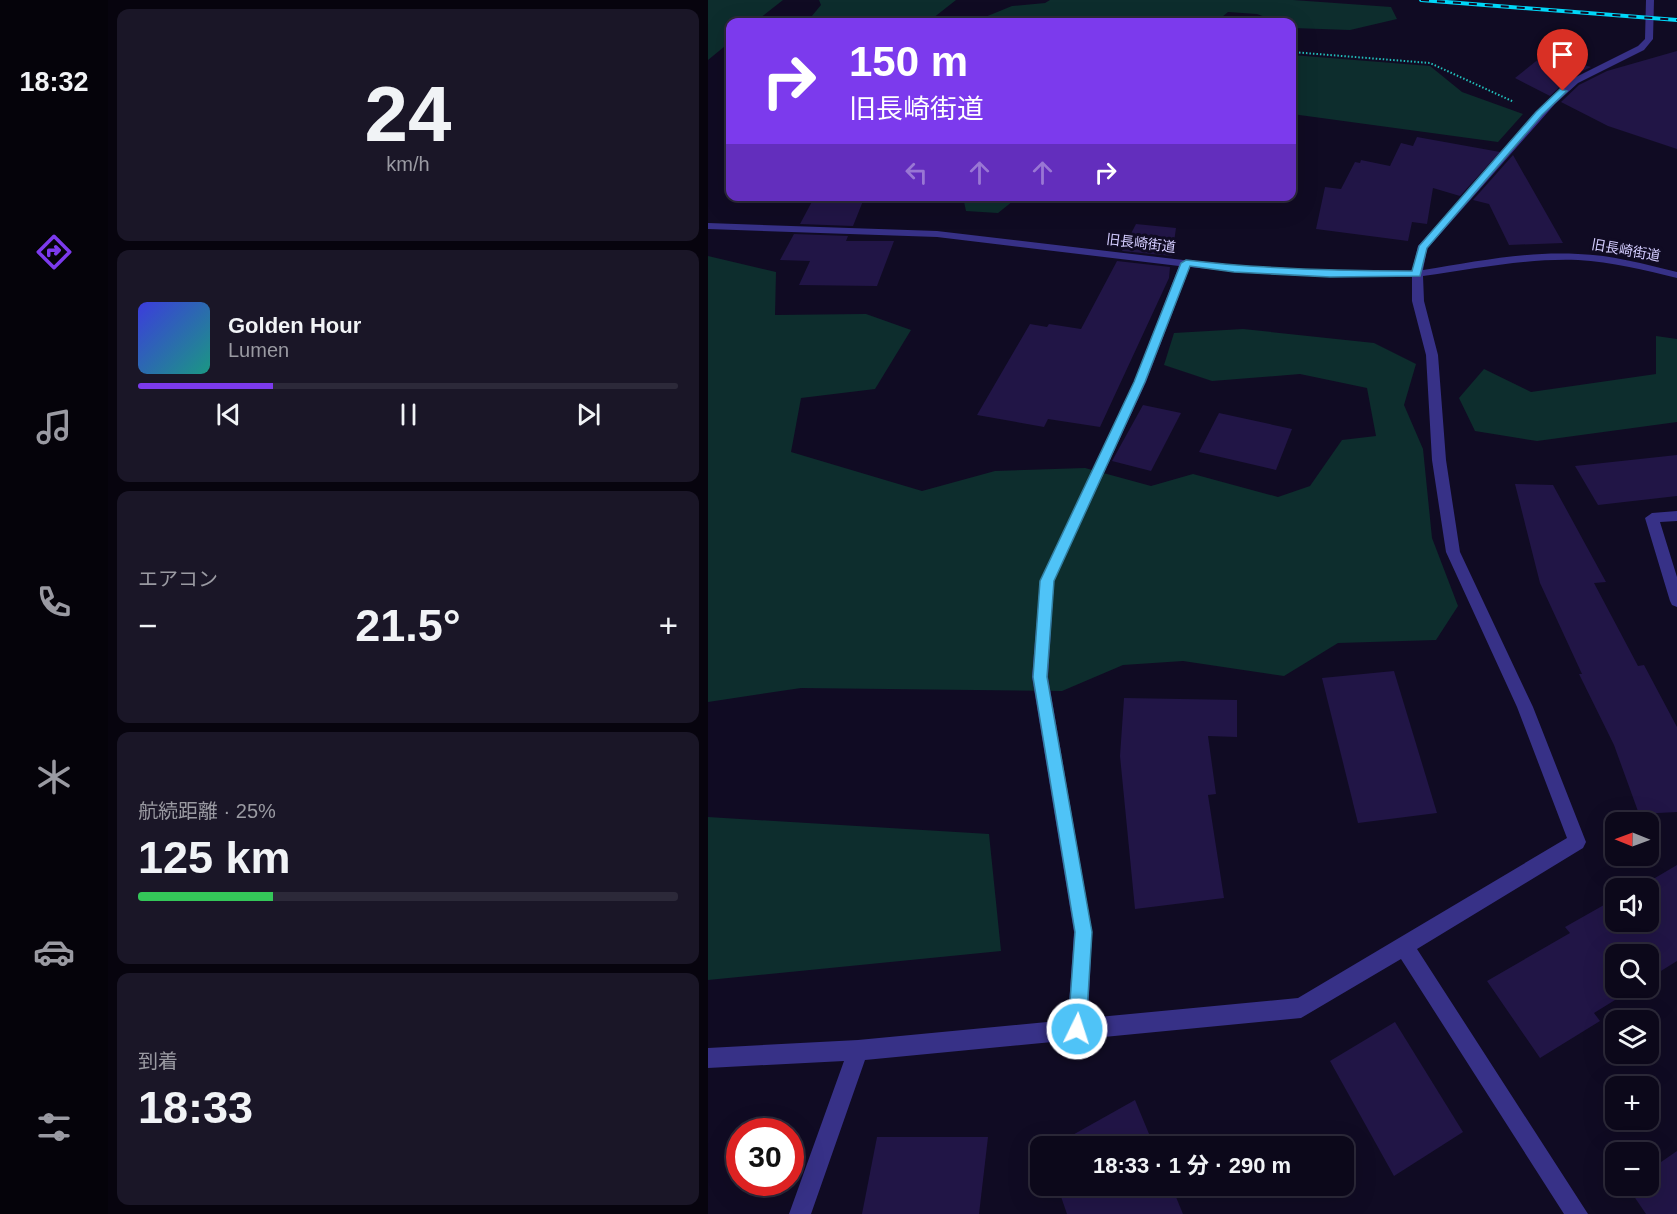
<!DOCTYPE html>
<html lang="ja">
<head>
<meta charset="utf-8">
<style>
	:root { --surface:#0c081a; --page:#1a1627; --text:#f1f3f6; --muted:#9a9aa2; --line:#2c2939; --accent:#7c3aed }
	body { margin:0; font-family:Arial,"Noto Sans JP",sans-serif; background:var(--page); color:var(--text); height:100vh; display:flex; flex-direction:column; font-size:22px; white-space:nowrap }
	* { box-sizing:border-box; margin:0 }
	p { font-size:20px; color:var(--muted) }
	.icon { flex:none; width:33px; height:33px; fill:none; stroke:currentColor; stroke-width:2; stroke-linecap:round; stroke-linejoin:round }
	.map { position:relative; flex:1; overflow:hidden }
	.side { display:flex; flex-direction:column; gap:9px; padding:9px; background:#07040e; width:600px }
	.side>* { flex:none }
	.top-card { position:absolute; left:18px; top:18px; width:570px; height:183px; border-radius:12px; box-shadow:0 6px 24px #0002,0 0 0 2px var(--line); background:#7c3aed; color:#fff; overflow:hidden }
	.needle { width:39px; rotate:271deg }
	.controls { position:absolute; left:897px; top:812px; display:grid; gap:12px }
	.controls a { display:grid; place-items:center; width:54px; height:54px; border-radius:12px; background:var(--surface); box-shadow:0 6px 24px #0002,0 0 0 2px var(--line); font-size:30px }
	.speed { position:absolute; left:18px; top:1118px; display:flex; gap:12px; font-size:30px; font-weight:700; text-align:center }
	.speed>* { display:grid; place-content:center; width:78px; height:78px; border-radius:50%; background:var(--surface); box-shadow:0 6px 24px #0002,0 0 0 2px var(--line); line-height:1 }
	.speed .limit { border:9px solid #d22; background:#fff; color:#111 }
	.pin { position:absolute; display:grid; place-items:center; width:51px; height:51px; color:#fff; margin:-62px -26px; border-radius:50% 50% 50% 0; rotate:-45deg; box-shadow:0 0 6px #0007 }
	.pin .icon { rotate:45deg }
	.me { position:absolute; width:66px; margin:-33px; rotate:4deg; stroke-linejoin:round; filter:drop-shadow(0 0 4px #0008) }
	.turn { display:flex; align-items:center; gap:21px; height:126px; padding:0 24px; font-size:27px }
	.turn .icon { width:78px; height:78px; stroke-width:2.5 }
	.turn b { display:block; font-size:42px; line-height:51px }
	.lanes { display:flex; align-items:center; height:57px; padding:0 24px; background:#0003; justify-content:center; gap:30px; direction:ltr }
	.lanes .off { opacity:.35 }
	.big { font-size:45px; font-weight:700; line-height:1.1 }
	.side .card { flex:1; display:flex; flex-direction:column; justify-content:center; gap:9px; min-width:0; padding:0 21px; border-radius:12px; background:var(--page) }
	.side .dial { align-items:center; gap:0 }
	.dial b { font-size:78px; line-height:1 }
	.song { display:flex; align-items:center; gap:18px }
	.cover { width:72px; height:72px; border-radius:9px; background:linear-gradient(135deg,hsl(240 70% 55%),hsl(170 70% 35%)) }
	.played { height:6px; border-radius:3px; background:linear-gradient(90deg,var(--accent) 25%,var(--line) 25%) }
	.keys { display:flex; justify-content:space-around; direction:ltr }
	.heat { display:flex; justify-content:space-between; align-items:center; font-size:33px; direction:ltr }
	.charge { height:9px; border-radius:4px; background:linear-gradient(90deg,#34c759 25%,var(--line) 0) }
	.trip { position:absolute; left:322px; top:1136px; width:324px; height:60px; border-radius:12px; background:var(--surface); box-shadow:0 6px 24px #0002,0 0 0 2px var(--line); font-weight:700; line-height:60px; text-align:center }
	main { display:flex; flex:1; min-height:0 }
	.tab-bar { display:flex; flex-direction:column; width:108px; justify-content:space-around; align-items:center; background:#05030a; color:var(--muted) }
	.tab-bar .icon { width:42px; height:42px }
	.tab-bar .selected { color:var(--accent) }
	.tab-bar b { font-size:27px; color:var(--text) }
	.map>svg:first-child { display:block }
	.green { fill:#0d2d2d }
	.building { fill:#211546 }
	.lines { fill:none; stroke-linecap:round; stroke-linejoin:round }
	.path { stroke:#21bfbb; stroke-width:2; stroke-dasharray:1.5 2; stroke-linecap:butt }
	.street { fill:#373187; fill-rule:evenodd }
	.rail-casing { stroke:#00d7f8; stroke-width:4 }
	.rail { stroke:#100b23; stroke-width:2; stroke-dasharray:8; stroke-linecap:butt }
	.route { fill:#4fc3f7; stroke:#337fa1; stroke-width:1.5 }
	.labels { text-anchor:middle; stroke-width:6; stroke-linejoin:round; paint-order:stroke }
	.far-street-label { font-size:14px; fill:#d4cdff; stroke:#100b23 }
</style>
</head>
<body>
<main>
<nav class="tab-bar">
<b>18:32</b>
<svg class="icon selected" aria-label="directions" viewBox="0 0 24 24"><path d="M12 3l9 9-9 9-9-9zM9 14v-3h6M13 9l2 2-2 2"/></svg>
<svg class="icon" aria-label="music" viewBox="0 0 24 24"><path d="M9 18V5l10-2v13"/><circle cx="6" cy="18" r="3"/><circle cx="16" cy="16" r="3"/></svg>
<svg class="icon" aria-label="phone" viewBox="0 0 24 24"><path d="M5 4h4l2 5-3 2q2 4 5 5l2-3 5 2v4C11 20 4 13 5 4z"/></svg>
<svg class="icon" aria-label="climate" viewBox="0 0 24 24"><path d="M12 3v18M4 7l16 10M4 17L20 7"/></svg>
<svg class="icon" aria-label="car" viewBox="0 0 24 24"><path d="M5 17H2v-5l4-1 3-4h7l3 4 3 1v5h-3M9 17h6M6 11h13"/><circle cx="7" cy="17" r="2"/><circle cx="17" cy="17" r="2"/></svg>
<svg class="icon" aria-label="filters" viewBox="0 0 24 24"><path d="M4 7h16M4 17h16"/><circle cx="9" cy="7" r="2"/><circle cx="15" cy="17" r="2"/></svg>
</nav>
<section class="side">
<div class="card dial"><b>24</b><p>km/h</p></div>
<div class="card">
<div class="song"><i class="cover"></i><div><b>Golden Hour</b><p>Lumen</p></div></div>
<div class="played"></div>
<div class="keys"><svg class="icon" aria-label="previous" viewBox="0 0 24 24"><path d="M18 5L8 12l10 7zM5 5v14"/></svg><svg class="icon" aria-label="pause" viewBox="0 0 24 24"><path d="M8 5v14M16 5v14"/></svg><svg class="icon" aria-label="next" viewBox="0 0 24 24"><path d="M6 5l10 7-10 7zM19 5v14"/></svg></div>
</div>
<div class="card"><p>エアコン</p>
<div class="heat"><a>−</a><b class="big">21.5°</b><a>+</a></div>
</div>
<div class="card"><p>航続距離 · 25%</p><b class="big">125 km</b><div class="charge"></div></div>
<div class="card"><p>到着</p><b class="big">18:33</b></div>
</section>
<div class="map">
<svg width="969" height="1214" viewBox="0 0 969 1214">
	<rect width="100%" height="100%" fill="#100b23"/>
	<g class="green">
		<polygon points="0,0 75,0 47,22 22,22 22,42 0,60"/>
		<polygon points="111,0 248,0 220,22 99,22 113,5"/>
		<polygon points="342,0 585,0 683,7 689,19 642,30 585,28 584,22 571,22 549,14 520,12 508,22 265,22 304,6 337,3"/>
		<polygon points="584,55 722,66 754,92 815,114 790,142 584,114"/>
		<polygon points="255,197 255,196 310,197 290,213 258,211"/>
		<polygon points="0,256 68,272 67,315 158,314 203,330 167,389 93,398 83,452 214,491 287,471 377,468 443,486 485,474 570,497 602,486 634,440 668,436 659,388 592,374 504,381 456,365 466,333 535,329 666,343 708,364 696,405 715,449 724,538 750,606 728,640 630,643 576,676 475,661 415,665 354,691 93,688 0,702"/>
		<polygon points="948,336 969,339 969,422 829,441 767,431 751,398 776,369 823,392 948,374"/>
		<polygon points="0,817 281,834 293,951 0,980"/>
	</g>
	<g class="building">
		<polygon points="969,51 969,149 900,126 853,102 871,85 899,71"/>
		<polygon points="837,54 883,67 862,77 842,96 807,78"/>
		<polygon points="709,137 792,152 752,196 725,188 719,224 704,222 700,241 608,229 617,187 633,189 647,162 652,163 653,160 682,166 693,143 705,146"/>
		<polygon points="805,155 855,243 801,245 781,204 765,200"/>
		<polygon points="107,196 157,196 145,226 92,224"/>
		<polygon points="428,224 468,228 464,256 414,251"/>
		<polygon points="86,234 140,236 138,241 186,241 169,286 91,285 102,261 72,260"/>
		<polygon points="409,261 462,267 461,278 392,427 340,419 336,427 269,415 322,324 339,327 341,324 373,329"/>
		<polygon points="435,405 473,413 443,471 404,461"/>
		<polygon points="511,413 584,429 568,470 491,452"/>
		<polygon points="969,455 969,496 890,505 867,466"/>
		<polygon points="807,484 845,485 898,582 886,583 930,666 936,665 969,727 969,812 931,814 906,745 871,674 874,674 832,583"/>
		<polygon points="686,671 729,813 650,823 614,678"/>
		<polygon points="416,698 529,700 529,737 500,736 508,794 500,795 516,898 427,909 412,756"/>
		<polygon points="969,865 969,961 940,979 940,954 908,954 908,987 928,987 886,1013 892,1021 832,1058 779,981 862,933 857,927 903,901 905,903 908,901 908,921 940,921 940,888 930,888"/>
		<polygon points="687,1022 755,1132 686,1176 622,1061"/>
		<polygon points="427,1100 446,1146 345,1146"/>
		<polygon points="169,1137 280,1137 271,1214 154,1214"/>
		<polygon points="969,1151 969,1214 938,1214 919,1186 940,1185 940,1171"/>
		<polygon points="349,1185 463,1185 475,1214 359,1214"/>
	</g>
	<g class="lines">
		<polyline class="path" points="584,52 722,63 806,102"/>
		<g class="street">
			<path d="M938,0H946L945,39L936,50L870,83L847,104L719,249L715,270C766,262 818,251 870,254C904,255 936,264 969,272V278C936,270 904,262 870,260C818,258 766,269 715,276L716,301L730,355L738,460L752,552L825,707L878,842L875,848L709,949L880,1214H856L693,959L593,1018L157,1060L103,1214H81L136,1061L0,1068V1048L150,1040L360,1020L366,932L324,677L332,581L426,382L471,266L229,237L0,229V223L229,231L526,266L622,271H704L710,246L841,100L864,79L930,46L937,39ZM482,267C556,276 629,277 704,277V301L718,355L724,460L738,552L809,707L859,838L590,998L380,1018L384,932L340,677L346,581L438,382Z"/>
			<polygon points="969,511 969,521 952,522 969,577 969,607 964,605 962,601 937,518 944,513"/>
		</g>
		<g class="rail-casing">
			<polyline id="rail" points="713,0 969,20"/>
		</g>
		<use href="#rail" class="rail"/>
	</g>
	<path class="route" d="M852,89L859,91L834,115L719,248L712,276L622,277L526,272L482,266L437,382L346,581L339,677L384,932L378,1029L375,1036L369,1038L362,1036L360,1029L367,932L325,677L332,581L426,382L473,263L478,260C554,269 629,271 704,271L711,246L828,112Z"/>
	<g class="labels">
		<g class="far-street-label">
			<text transform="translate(433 243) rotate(7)" y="5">旧長崎街道</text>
			<text transform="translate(918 250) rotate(10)" y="5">旧長崎街道</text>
		</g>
	</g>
</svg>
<div class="controls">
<a><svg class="needle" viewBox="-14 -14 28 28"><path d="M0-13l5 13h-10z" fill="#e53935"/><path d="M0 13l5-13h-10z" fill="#9a9aa2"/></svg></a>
<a><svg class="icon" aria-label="sound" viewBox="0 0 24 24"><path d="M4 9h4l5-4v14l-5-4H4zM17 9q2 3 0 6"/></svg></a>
<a><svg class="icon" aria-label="search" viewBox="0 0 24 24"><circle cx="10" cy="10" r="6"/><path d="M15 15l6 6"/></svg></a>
<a><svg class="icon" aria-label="layers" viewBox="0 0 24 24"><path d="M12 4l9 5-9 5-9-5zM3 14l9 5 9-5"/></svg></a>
<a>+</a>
<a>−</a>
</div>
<div class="speed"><div class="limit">30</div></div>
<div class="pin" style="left:855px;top:91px;background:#d93025"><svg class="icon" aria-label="arrive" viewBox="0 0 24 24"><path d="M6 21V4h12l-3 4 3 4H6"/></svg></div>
<svg class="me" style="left:369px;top:1029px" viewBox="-20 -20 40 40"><circle r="17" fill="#4fc3f7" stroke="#fff" stroke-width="3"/><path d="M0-11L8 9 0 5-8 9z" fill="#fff"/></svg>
<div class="trip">18:33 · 1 分 · 290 m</div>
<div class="top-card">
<div class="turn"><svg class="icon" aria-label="right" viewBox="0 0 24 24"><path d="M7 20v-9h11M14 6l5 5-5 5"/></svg><div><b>150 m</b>旧長崎街道</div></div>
<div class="lanes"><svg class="icon off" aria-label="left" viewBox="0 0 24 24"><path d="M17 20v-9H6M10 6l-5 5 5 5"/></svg><svg class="icon off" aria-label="ahead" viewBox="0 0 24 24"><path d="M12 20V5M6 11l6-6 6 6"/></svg><svg class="icon off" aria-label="ahead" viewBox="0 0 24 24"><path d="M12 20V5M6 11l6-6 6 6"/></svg><svg class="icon" aria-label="right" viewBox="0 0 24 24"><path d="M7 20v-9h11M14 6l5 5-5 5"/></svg></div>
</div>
</div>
</main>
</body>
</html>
